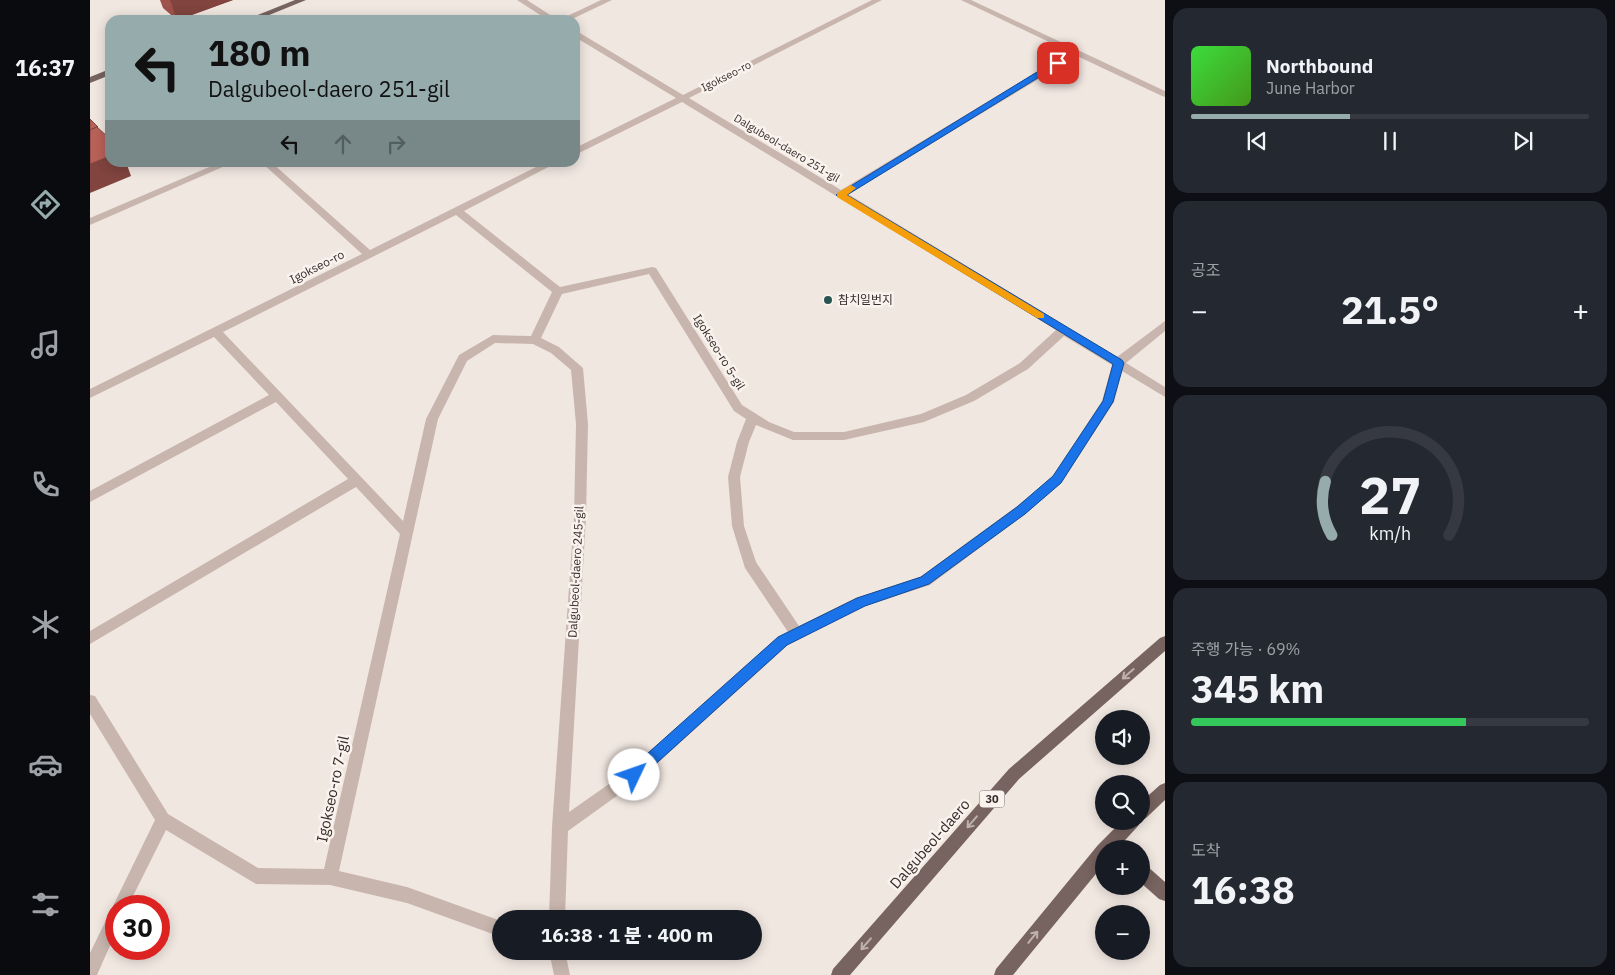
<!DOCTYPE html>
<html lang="ko">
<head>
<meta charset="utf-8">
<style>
	:root { --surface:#171b24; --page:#242831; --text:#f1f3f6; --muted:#9ea1a6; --line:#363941; --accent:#96abac }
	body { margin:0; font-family:"IBM Plex Sans","Noto Sans KR",sans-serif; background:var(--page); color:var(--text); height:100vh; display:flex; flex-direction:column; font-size:19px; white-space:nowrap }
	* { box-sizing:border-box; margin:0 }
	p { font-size:16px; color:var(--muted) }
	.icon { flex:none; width:28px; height:28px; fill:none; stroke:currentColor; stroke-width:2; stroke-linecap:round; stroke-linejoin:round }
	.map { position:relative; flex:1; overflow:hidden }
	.details { display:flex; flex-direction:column; gap:8px; padding:8px; background:#0d0f14; width:450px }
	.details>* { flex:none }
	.guide { position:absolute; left:15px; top:15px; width:475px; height:152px; border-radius:15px; box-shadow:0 2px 12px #0003; background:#96abac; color:#111; overflow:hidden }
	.tools { position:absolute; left:1005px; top:710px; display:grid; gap:10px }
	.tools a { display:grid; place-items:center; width:55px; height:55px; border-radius:50%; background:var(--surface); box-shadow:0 2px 12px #0003; font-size:25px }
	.speed { position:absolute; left:15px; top:895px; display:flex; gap:10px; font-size:25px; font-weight:700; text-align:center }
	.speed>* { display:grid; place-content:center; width:65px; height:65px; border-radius:50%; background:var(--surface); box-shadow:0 2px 12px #0003; line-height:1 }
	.speed .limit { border:8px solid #d22; background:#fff; color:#111 }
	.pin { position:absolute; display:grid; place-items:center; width:42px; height:42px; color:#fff; margin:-21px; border-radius:10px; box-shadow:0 2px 8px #0006 }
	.me { position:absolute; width:55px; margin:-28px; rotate:48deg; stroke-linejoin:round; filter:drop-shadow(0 0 4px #0008) }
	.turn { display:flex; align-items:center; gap:18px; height:105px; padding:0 20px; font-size:22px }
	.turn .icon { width:65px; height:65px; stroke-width:2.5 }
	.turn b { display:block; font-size:35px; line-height:42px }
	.lanes { display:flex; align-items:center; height:48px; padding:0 20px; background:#0003; justify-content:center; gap:25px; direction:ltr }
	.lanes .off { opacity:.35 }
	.big { font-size:38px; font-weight:800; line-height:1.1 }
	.details .widget { flex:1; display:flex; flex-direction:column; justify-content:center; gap:8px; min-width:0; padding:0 18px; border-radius:15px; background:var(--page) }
	.details .dial { align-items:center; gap:0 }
	.dial svg { height:130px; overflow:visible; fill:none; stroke:var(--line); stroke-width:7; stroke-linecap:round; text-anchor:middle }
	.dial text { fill:var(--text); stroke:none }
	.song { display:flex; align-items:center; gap:15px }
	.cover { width:60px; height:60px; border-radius:8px; background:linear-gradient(135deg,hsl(120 70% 55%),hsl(100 70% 35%)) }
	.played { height:5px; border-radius:2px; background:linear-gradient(90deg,var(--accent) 40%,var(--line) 40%) }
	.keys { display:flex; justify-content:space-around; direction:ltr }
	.heat { display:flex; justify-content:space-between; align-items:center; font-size:28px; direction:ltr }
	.charge { height:8px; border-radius:4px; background:linear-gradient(90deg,#34c759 69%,var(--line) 0) }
	.trip { position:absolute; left:402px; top:910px; width:270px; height:50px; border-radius:25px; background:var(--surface); box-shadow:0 2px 12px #0003; font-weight:800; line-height:50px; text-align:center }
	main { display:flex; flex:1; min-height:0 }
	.menu { display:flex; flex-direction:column; width:90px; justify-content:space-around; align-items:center; background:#090b0e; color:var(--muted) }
	.menu .icon { width:35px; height:35px }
	.menu .current { color:var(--accent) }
	.menu b { font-size:22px; color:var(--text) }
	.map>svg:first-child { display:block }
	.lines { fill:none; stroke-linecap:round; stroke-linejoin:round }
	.minor { fill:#c8b6ae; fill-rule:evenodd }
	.major { fill:#77635f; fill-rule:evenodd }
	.wall { fill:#9e534c }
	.shaded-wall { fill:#81443e }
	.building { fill:#b86158; stroke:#81443e }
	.oneway { stroke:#beb2ad }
	.route { fill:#1a73e8; stroke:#114b97 }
	.slow { fill:#f59e0b }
	.poi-dot { fill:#265451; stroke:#f9f2ed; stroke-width:2 }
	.labels { text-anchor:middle; stroke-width:5; stroke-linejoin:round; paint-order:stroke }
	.far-street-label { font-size:11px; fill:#372d2b; stroke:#f9f2ed }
	.shield { fill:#f9f2ed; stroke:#716865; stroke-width:1 }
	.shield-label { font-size:11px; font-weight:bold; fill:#372d2b }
	.street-label { font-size:12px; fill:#372d2b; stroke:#f9f2ed }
	.poi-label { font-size:12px; fill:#372d2b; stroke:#f9f2ed; text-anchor:start }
	.near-street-label { font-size:15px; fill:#372d2b; stroke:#f9f2ed }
</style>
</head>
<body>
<main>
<nav class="menu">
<b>16:37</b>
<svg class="icon current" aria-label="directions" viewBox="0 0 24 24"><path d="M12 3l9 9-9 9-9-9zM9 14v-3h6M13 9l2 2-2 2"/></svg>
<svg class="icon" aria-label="music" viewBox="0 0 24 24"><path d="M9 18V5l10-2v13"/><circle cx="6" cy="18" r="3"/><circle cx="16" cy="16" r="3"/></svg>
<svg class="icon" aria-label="phone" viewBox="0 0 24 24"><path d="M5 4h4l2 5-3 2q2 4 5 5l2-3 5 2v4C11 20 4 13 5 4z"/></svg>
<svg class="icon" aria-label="climate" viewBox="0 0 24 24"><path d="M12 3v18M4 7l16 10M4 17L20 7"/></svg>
<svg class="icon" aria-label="car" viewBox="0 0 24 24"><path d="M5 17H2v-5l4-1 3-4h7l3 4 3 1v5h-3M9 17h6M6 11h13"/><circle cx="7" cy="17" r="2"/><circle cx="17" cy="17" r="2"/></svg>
<svg class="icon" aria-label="filters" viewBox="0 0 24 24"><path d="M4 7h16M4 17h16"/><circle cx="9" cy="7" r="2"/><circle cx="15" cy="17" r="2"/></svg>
</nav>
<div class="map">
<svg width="1075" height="975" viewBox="0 0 1075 975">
	<rect width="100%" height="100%" fill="#f1e7e1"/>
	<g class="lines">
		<g class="minor">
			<polygon points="427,0 437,0 468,20 458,20"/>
			<polygon points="511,0 522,0 480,20 469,20"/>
			<path d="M782,0H792L599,98L751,190L980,52L871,0H881L1075,91V97L1072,96L987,56L758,194L1027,357L1075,321V331L1036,363L1075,387V397L1032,371L1024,402L971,483L935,514L840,585L775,606L698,645L549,780L478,831L475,919H459L462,827L484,517L486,424L481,370L461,353L443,344L405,343L377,361L348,419L249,871L317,887L411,921V937L317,903L240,885L166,884L76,830L38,906H26V932L7,975H0V953L65,820L0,714V695L5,696L78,814L168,868L234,869L310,534L266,487L0,644V631L258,479L186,402L0,502V491L179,395L124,337L0,398V389L272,254L171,162H181L280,250L456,162H468L374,211L470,287L562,267L566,268L652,405L679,422L704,432H754L831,414L876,395L930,363L966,330L592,102L485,155V148L586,98L485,37V30L593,95ZM366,215L462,292L441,336L403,335L369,355L336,419L313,521L133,332ZM559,274L644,411L656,419L647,442L638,477L642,526L655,568L698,632L688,637L539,770L479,812L496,517L498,424L493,368L469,347L451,338L472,294ZM974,336L1022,365L1012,401L963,477L927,506L830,577L766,598L709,626L666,562L654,526L650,477L659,442L666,425L703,440H754L834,422L884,401L938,369Z"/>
			<polygon points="131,162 144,162 0,225 0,218"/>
			<polygon points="459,951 475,951 480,975 464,975"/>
		</g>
		<g class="major">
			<polygon points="205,0 216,0 167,20 155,20"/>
			<polygon points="20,69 20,75 0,83 0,77"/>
			<polygon points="1075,636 1075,651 929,779 760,975 741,975 743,969 919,769 1070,638"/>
			<polygon points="1075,783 1075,800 1056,818 1051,820 1051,802 1070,785"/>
			<polygon points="1032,821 1051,821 1048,826 1027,849 1014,849 1014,864 923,975 904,975 906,969 1008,845"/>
			<polygon points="1051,864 1057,866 1075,882 1075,901 1069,899 1051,883"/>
		</g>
	</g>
	<polygon class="wall" points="70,0 143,0 88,20 87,20 73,8"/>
	<g class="shaded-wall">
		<polygon points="80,0 143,0 88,20 87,20"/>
		<polygon points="20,156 20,162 36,162 41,176 0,193 0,164"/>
	</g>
	<g class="building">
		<polygon points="0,119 8,127 7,127 0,130"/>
		<polygon points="7,127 20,139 20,156 0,164 0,130"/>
	</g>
	<defs><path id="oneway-shaft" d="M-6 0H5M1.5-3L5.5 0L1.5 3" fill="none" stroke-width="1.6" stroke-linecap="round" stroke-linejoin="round" transform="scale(1.25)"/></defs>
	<g class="oneway">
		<use href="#oneway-shaft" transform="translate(1038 674) rotate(139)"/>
		<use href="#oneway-shaft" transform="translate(882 822) rotate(131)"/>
		<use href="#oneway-shaft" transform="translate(943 937) rotate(-51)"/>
		<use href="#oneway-shaft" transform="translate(776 944) rotate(131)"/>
	</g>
	<polygon class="route" points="965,61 972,63 757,195 1032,360 1034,363 1023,402 971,483 935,514 839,584 775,606 697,645 549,779 544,781 539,779 537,775 539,770 688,637 767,598 831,577 927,507 963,476 1013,401 1023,364 746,195"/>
	<polygon class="slow" points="761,185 766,188 757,195 954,314 954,318 947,318 747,197 747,193"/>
	<circle class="poi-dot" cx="738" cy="300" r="5"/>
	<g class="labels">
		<g class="far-street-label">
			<text transform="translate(636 76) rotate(-27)" y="4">Igokseo-ro</text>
			<text transform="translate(697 148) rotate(31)" y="4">Dalgubeol-daero 251-gil</text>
		</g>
		<rect class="shield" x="889.5" y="790.5" width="25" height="17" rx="4"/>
		<g class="shield-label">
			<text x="902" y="803">30</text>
		</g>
		<g class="street-label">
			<text transform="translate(227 267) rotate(-27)" y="4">Igokseo-ro</text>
			<text transform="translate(629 352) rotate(58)" y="4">Igokseo-ro 5-gil</text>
			<text transform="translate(486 572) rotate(-87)" y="4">Dalgubeol-daero 245-gil</text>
		</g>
		<g class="poi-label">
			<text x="748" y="304">참치일번지</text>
		</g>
		<g class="near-street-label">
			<text transform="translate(243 789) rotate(-78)" y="5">Igokseo-ro 7-gil</text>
			<text transform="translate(840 844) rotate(-49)" y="5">Dalgubeol-daero</text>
		</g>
	</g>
</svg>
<div class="tools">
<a><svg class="icon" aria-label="sound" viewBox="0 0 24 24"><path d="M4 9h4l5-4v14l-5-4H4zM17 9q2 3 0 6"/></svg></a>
<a><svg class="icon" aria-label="search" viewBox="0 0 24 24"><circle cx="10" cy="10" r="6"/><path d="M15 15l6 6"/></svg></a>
<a>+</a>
<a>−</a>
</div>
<div class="speed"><div class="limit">30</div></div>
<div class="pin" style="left:968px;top:63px;background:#d93025"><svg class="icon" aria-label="arrive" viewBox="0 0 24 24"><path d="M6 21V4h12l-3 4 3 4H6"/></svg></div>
<svg class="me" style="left:544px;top:775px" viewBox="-20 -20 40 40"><circle r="19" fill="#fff"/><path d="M0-13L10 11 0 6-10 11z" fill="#1a73e8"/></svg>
<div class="trip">16:38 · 1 분 · 400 m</div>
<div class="guide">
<div class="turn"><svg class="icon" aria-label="left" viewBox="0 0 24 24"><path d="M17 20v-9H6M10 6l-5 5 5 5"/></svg><div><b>180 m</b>Dalgubeol-daero 251-gil</div></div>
<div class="lanes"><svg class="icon" aria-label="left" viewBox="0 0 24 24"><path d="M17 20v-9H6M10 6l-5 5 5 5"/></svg><svg class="icon off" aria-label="ahead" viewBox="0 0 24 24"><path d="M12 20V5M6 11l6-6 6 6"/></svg><svg class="icon off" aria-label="right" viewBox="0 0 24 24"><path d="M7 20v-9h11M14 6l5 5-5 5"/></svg></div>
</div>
</div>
<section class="details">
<div class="widget">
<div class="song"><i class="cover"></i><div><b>Northbound</b><p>June Harbor</p></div></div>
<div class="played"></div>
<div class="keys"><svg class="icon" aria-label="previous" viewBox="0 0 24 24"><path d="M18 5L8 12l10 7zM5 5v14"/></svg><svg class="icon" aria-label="pause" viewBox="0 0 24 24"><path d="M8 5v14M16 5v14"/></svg><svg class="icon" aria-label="next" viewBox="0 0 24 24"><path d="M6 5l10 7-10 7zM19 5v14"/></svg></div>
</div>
<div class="widget"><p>공조</p>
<div class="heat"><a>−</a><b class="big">21.5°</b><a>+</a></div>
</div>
<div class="widget dial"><svg viewBox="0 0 100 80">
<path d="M14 69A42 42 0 1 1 86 69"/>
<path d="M14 69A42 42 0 0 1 10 36" stroke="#96abac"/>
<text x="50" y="56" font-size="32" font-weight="700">27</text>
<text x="50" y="72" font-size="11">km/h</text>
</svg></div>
<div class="widget"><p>주행 가능 · 69%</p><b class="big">345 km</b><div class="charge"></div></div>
<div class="widget"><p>도착</p><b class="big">16:38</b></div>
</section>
</main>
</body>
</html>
